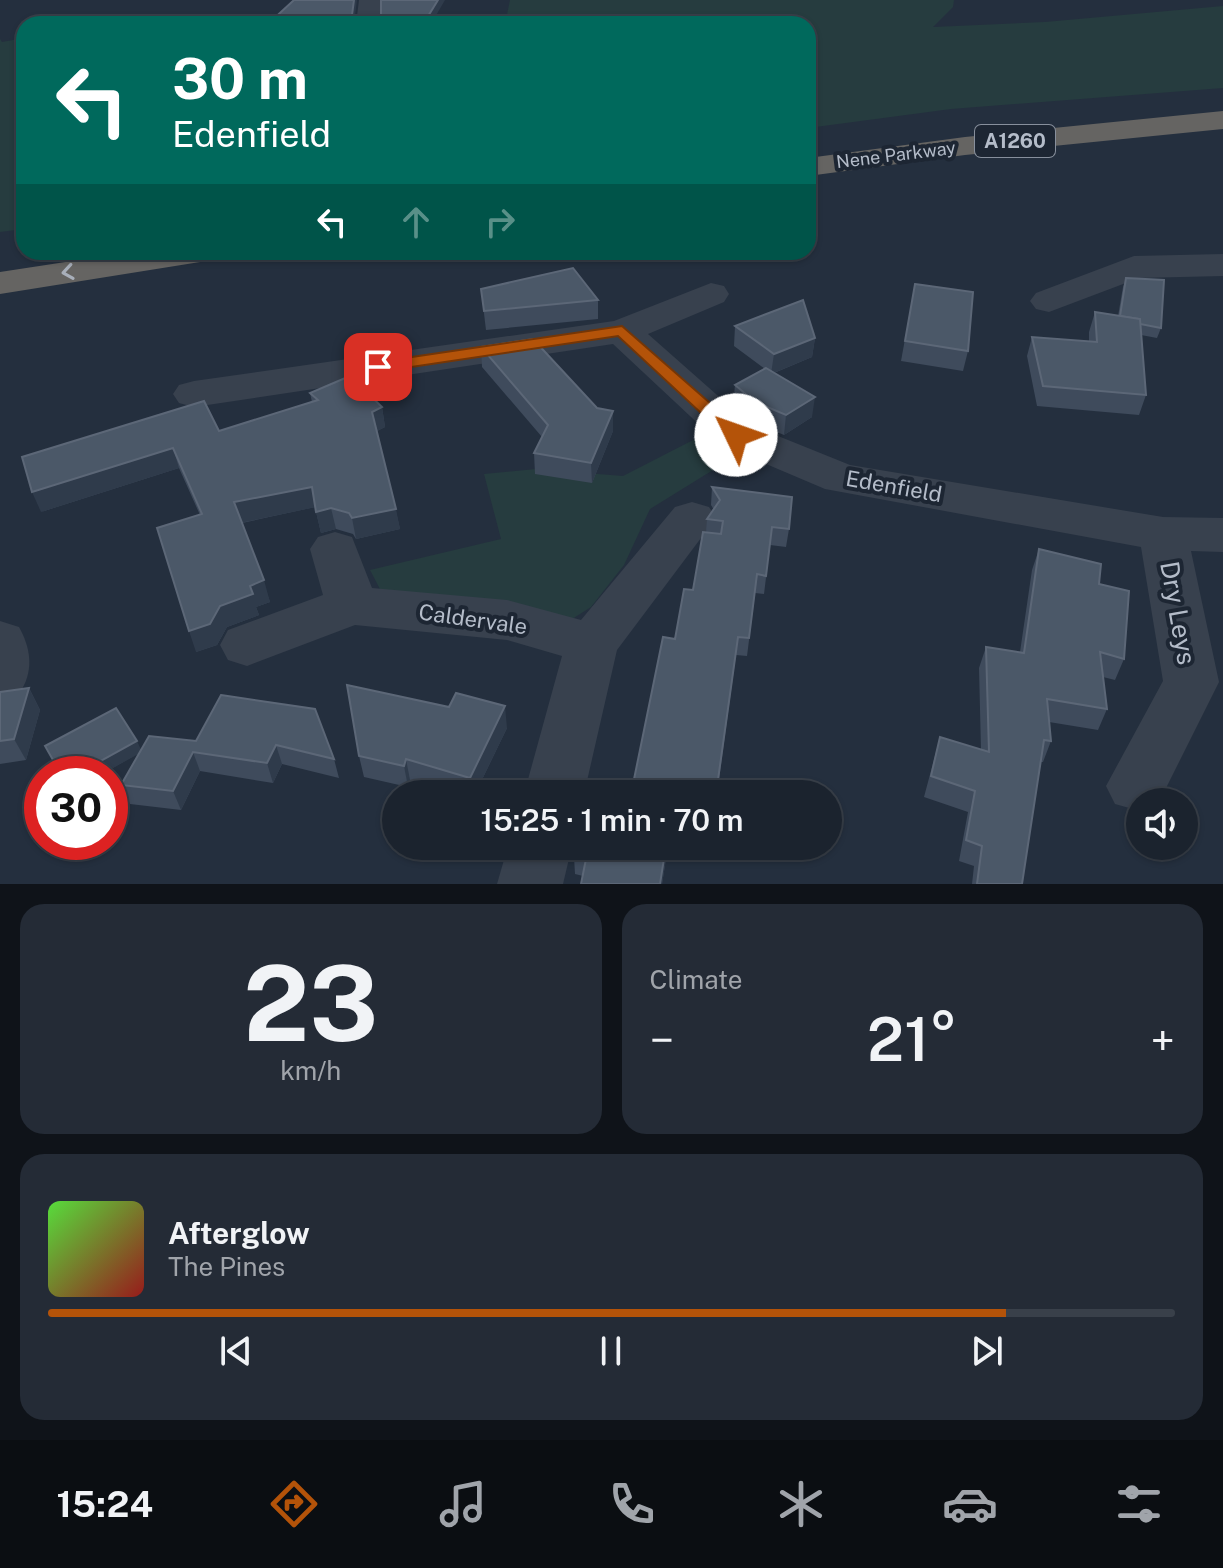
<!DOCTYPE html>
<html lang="en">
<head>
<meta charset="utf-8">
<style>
	:root { --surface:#1b232e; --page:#242b36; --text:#f1f3f6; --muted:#a0a4aa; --line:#39404a; --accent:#b45309 }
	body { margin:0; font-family:"Public Sans",sans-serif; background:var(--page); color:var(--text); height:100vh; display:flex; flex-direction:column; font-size:30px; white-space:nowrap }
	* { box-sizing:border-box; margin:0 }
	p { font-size:26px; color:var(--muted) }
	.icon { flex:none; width:44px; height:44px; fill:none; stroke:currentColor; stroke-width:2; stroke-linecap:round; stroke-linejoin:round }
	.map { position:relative; height:884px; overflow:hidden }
	.drawer { display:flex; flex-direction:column; gap:20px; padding:20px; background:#0f1319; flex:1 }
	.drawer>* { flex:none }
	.hud { position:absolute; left:16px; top:16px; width:800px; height:244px; border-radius:24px; box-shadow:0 2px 6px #0004,0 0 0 2px var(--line); background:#00695c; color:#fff; overflow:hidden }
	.controls { position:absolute; left:1126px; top:788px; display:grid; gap:16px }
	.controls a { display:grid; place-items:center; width:72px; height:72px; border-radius:50%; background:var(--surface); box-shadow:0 2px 6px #0004,0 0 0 2px var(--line); font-size:40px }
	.speed { position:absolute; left:24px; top:756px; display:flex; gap:16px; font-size:40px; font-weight:700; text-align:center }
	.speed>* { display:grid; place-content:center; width:104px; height:104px; border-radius:50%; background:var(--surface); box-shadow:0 2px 6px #0004,0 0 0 2px var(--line); line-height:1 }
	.speed .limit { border:12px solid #d22; background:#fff; color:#111 }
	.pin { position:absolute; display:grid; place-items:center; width:68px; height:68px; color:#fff; margin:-34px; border-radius:16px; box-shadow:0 4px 12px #0006 }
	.me { position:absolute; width:88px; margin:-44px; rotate:312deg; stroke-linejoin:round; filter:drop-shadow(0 0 6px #0008) }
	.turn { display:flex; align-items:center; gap:28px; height:168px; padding:0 24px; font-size:36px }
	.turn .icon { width:104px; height:104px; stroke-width:2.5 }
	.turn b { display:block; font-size:56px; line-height:68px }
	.lanes { display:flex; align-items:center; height:76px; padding:0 24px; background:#0003; justify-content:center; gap:40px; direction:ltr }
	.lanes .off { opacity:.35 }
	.big { font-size:60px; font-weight:600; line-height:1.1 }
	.drawer .tile { flex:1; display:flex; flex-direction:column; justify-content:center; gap:12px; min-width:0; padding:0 28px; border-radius:24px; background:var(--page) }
	.drawer .dial { align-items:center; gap:0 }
	.dial b { font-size:104px; line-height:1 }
	.song { display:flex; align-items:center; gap:24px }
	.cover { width:96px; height:96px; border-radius:12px; background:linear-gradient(135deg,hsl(110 70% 55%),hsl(0 70% 35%)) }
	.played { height:8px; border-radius:4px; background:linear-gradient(90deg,var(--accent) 85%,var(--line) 85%) }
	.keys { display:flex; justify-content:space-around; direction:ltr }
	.heat { display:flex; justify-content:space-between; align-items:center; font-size:44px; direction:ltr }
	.drawer .tiles { flex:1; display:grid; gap:20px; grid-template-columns:1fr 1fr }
	.tile:last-child { grid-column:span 2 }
	.trip { position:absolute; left:382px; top:780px; width:460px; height:80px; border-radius:40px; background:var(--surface); box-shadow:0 2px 6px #0004,0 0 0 2px var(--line); font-weight:600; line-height:80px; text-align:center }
	.tabs { display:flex; height:128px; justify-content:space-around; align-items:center; background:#0b0e12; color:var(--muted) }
	.tabs .icon { width:56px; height:56px }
	.tabs .on { color:var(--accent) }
	.tabs b { font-size:36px; color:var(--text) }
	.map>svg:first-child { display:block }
	.green { fill:#263c3f }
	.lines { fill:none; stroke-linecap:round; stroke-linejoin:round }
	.minor { fill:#38414e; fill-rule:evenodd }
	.trunk { fill:#656462; fill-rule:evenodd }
	.wall { fill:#3f4b5c }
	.shaded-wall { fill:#2f3b4b }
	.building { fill:#4b5868; stroke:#5c6777; stroke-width:2 }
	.oneway { stroke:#a8afba }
	.route { fill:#b45309; stroke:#753606; stroke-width:2 }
	.labels { text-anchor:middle; stroke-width:8; stroke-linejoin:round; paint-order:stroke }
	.far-street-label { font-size:18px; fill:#b4bcc9; stroke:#1d2633 }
	.shield { fill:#1d2633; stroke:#878f9c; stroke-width:2 }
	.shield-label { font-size:20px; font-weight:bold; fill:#b4bcc9 }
	.street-label { font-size:22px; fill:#b4bcc9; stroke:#1d2633 }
	.near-street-label { font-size:26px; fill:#b4bcc9; stroke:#1d2633 }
</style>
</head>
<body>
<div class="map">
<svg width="1223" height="884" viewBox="0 0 1223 884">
	<rect width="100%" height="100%" fill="#242f3e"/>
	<g class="green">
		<polygon points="510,0 954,0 953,7 933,27 1045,22 1223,6 1223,88 951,109 808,128 808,24 505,24"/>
		<polygon points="254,16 249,24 95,24 114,20"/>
		<polygon points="24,38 24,229 0,232 0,39 2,42"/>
		<polygon points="699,437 734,457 650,509 624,565 591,607 569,621 382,593 370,570 501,539 484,474 536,469 623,476"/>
	</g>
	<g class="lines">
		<g class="minor">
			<polygon points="359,0 381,0 380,24 356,24"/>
			<polygon points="1223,254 1223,276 1139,278 1049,312 1036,309 1030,301 1036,293 1134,256"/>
			<polygon points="711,283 724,286 729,294 724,302 648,334 751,425 850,465 1163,517 1223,518 1223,552 1191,551 1219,682 1159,802 1140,802 1140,811 1115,804 1106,786 1163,681 1141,547 825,489 721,445 613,344 194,407 179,403 173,394 179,385 194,381 614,321"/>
			<polygon points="692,502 709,507 716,518 617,650 584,794 524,794 562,656 507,640 355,625 247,666 228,660 220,645 228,630 323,595 310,549 318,537 335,532 352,537 372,588 507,600 581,620 675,507"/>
			<path d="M0,621L19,627C30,647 34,668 22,689L3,696L0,695Z"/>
			<polygon points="508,846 572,846 563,884 497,884"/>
		</g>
		<g class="trunk">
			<polygon points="1223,111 1223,129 965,155 808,176 808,158 965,137"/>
			<polygon points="131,252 217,252 212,259 200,262 0,294 0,272"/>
		</g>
	</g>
	<g class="wall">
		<polygon points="1126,278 1161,328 1157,338 1141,335 1146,395 1139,415 1037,406 1027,356 1032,337 1089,341 1089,332 1095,312 1118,316 1123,287"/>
		<polygon points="915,284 968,351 963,371 901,361"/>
		<polygon points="481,289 598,300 598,319 486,330"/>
		<polygon points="735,326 815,338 812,357 774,373 812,417 784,435 753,422 733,405 735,385 765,369 734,346"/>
		<polygon points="481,347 597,408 613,411 613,431 592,483 535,474 534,453 542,437 482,367"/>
		<polygon points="310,393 382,407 385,427 377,431 400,529 356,539 353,534 336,529 321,533 315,507 242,523 270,602 256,607 259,615 227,627 217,645 196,652 200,515 179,468 41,512 219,431 312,402"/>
		<polygon points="712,487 789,529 786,547 770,545 764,594 755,593 747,656 736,655 717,794 631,794 675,639 693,590 706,532 707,519 714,510 711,505"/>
		<polygon points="1039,549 1099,584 1124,659 1115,680 1103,677 1107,709 1098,730 1049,722 1051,741 1043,762 1040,762 1022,884 972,884 974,866 959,861 968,812 924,797 940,737 981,750 979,668 986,647 1020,652 1032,570"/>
		<polygon points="29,688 40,710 26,760 0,764 0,692"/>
		<polygon points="221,695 334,759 339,778 282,764 273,783 200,771 181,810 130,804 121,785 139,753 102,774 60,774 141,750 196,741"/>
		<polygon points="507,728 475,794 456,794 410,780 408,787 364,777 359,756"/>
		<polygon points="668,846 662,884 581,884 583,876 575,874 574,857"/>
	</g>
	<g class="shaded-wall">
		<polygon points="354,0 357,0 354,24 352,15"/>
		<polygon points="438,0 445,0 431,24 427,18"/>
		<polygon points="815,338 812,357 771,374 774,354"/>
		<polygon points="815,397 812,417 784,435 786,415"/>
		<polygon points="382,407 385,427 375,432 372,412"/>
		<polygon points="613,411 613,431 592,483 591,463"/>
		<polygon points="173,448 179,468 41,512 32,492"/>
		<polygon points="312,487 316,507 240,523 234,502"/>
		<polygon points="331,508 336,529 321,533 316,512"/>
		<polygon points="396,509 400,529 356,539 352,518"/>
		<polygon points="264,580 270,602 256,607 259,615 227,627 217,645 196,652 189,631 220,606 250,586"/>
		<polygon points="29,688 40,710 26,760 14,739"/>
		<polygon points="505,706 507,728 475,794 472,794 470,778"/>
		<polygon points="137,741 142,752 102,774 77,774"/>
		<polygon points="276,745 282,764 273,783 267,763"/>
		<polygon points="193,752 200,771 181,810 173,791"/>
		<polygon points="406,759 410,780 408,787 404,766"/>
		<polygon points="666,846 668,846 662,884 660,884"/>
	</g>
	<g class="building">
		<polygon points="294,0 354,0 352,15 381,15 381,0 438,0 427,18 440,19 436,24 268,24"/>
		<polygon points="573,268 598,300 484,311 481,289"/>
		<polygon points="1126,278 1164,280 1161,328 1140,324 1140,319 1120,316"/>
		<polygon points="915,284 973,292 968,351 905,341"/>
		<polygon points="803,300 815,338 774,354 735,326"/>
		<polygon points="1095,312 1140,319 1146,395 1043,386 1032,337 1097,342"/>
		<polygon points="533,339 597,408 613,411 591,463 534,453 548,425 481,347"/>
		<polygon points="766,368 815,397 786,415 755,402 735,385"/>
		<polygon points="350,376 382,407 372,412 396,509 352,518 349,513 331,508 316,512 312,487 234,502 264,580 250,586 253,594 220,606 210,624 189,631 157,528 202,514 173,448 32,492 22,457 204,401 219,431 318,400 310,393"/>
		<polygon points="712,487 792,497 789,529 772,527 766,576 757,574 749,638 738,637 716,794 631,794 663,637 675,639 684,589 693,590 703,532 721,534 723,521 707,519 720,500"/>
		<polygon points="1039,549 1101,564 1099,584 1129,591 1124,659 1100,652 1107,709 1047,699 1051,741 1044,740 1022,884 977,884 982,846 966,840 975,791 931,776 940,737 989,752 986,647 1024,653"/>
		<polygon points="347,685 449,707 456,693 505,706 470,778 406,759 404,766 359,756"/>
		<polygon points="29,688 14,739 0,741 0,692"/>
		<polygon points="221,695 315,709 334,759 276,745 267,763 193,752 173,791 121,785 149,736 196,741"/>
		<polygon points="116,708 137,741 77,774 61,774 45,746"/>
		<polygon points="577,846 666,846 660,884 581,884 586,859 574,857"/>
	</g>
	<defs><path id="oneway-chevron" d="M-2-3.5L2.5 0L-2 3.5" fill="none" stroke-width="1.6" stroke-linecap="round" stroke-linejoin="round" transform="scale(2)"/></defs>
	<use class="oneway" href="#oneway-chevron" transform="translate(68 272) rotate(171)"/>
	<polygon class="route" points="622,326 742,431 742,439 729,439 618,336 378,372 369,367 378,362"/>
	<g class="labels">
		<g class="far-street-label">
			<text transform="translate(896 155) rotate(-7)" y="6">Nene Parkway</text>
		</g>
		<rect class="shield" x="975" y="125" width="80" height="32" rx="6"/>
		<g class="shield-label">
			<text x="1015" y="148">A1260</text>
		</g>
		<g class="street-label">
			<text transform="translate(894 486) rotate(10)" y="8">Edenfield</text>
			<text transform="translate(473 619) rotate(8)" y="8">Caldervale</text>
		</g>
		<g class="near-street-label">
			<text transform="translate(1178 613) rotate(80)" y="9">Dry Leys</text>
		</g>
	</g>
</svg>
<div class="controls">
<a><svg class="icon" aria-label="sound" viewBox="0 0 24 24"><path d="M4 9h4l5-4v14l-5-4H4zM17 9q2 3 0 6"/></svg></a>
</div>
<div class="speed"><div class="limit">30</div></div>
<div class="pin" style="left:378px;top:367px;background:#d93025"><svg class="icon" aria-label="arrive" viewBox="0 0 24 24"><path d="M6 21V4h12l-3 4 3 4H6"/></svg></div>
<svg class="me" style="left:736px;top:435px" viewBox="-20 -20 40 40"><circle r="19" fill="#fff"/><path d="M0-13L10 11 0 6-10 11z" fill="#b45309"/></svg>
<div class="trip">15:25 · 1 min · 70 m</div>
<div class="hud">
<div class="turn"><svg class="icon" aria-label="left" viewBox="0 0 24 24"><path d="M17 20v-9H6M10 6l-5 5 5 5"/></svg><div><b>30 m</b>Edenfield</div></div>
<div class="lanes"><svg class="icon" aria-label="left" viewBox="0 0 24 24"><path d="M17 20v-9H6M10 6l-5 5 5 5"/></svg><svg class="icon off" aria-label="ahead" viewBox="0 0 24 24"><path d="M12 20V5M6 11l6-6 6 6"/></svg><svg class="icon off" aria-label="right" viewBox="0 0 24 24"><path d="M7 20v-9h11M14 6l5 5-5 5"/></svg></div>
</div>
</div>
<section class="drawer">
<div class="tiles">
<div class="tile dial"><b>23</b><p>km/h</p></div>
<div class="tile"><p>Climate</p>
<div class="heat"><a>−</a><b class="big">21°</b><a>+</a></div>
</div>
<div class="tile">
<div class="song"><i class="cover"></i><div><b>Afterglow</b><p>The Pines</p></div></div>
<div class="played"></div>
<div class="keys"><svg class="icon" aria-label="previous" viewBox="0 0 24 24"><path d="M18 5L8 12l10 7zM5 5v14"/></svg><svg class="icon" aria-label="pause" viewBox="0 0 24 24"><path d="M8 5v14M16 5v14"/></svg><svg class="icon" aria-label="next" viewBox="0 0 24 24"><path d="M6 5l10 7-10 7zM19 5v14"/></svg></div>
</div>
</div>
</section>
<nav class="tabs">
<b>15:24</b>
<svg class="icon on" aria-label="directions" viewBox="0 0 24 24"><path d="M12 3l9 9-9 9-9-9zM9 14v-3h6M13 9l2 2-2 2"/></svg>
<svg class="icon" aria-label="music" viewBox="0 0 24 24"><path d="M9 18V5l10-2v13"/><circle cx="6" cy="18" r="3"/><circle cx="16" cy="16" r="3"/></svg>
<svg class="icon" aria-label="phone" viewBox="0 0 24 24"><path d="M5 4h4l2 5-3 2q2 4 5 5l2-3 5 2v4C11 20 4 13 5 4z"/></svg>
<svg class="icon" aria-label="climate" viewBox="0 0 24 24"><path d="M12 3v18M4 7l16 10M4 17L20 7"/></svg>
<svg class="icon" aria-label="car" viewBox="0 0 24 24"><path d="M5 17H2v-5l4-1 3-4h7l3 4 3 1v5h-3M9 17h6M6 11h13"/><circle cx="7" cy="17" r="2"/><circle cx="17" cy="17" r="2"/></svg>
<svg class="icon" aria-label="filters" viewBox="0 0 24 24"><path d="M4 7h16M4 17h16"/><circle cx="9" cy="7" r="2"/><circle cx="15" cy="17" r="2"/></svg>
</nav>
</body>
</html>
